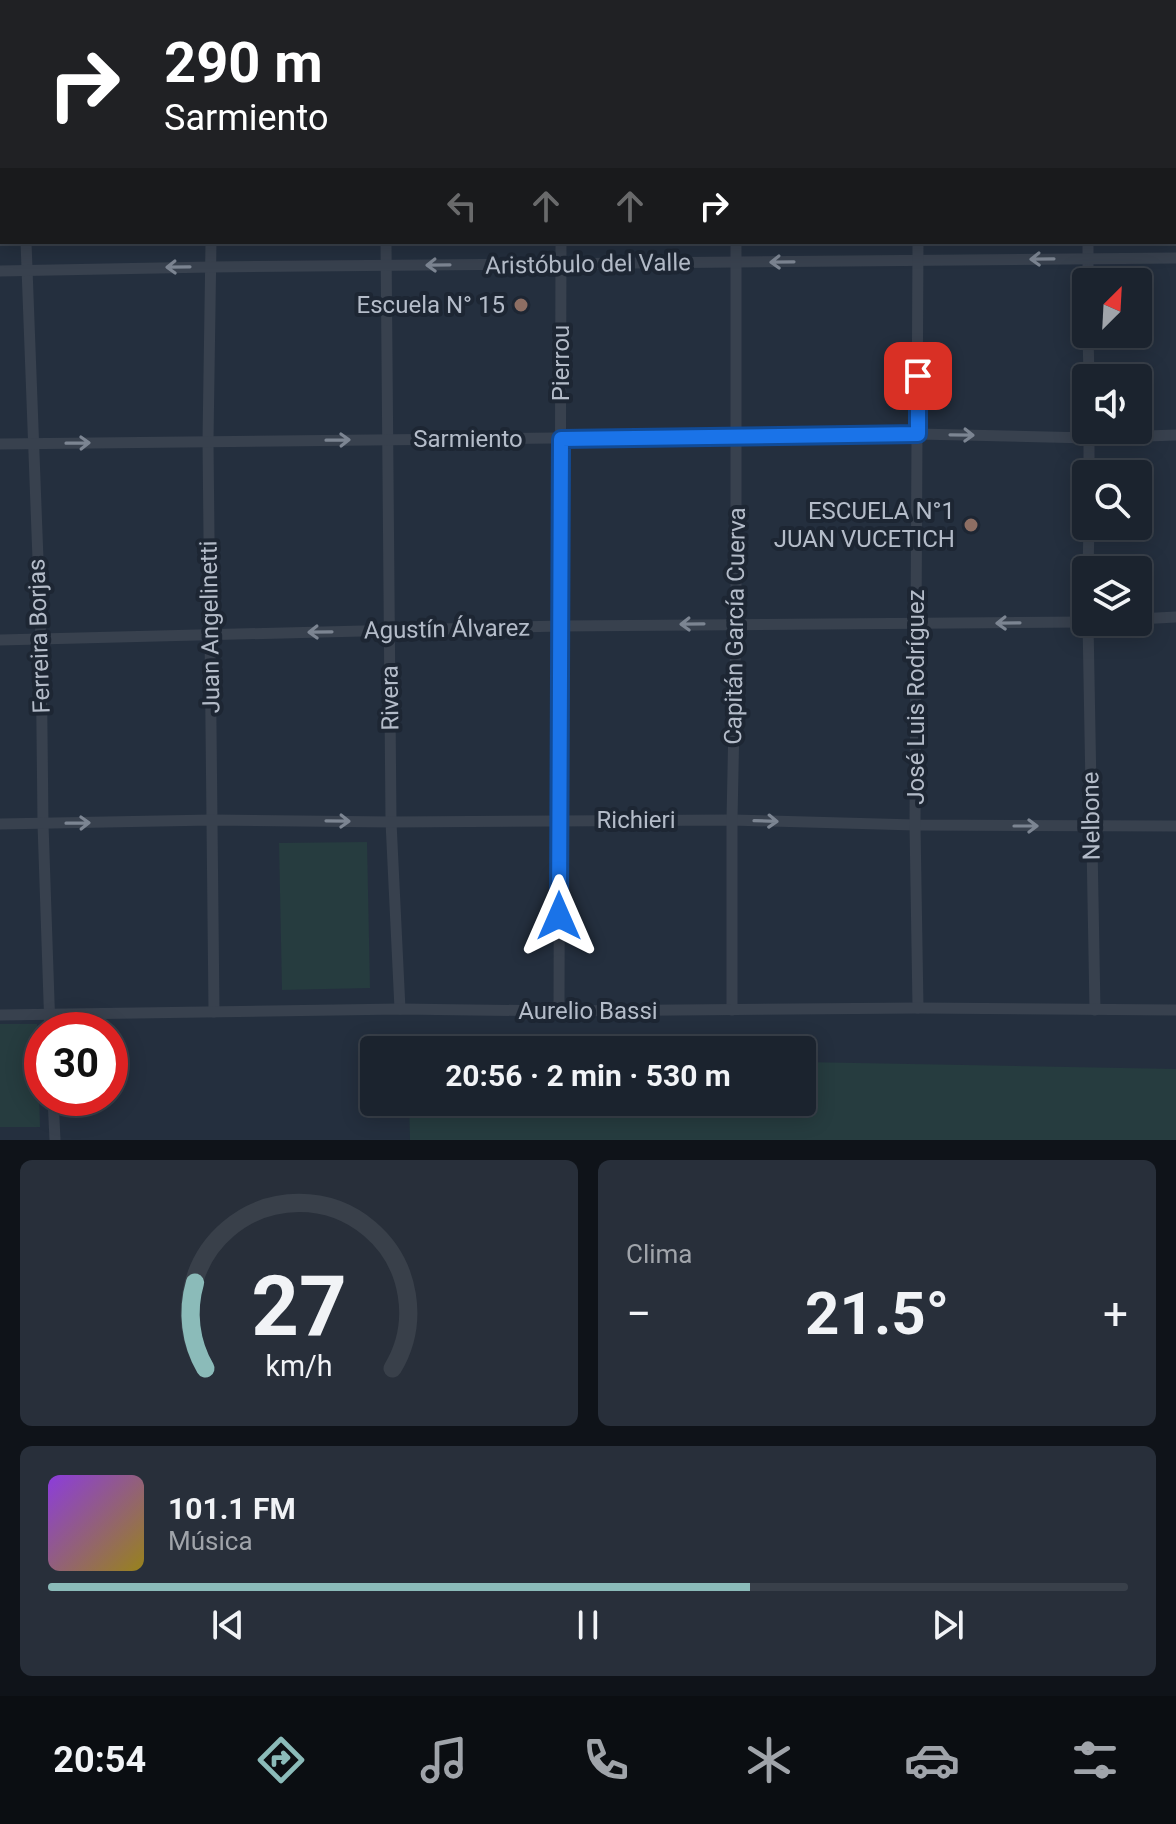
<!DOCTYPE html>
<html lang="es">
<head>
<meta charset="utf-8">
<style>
	:root { --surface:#1b232e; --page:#282f3a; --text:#f1f3f6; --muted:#a0a4aa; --line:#39404a; --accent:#8bbbb9 }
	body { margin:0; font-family:Roboto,sans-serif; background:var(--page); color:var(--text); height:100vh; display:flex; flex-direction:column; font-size:30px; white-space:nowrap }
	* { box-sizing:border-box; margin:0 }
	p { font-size:26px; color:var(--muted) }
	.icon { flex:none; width:44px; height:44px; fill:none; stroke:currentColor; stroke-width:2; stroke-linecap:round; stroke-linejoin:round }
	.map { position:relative; height:1140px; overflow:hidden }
	.details { display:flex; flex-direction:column; gap:20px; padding:20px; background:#0f1319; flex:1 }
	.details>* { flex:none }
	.hud { position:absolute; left:0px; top:0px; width:1176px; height:244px; box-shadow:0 4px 20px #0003,0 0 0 2px var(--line); background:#202124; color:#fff; overflow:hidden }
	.needle { width:52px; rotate:24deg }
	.buttons { position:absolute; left:1072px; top:268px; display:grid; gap:16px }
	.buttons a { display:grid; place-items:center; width:80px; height:80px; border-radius:8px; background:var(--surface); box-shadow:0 4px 20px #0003,0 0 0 2px var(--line); font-size:40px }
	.speed { position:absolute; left:24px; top:1012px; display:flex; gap:16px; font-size:40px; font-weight:700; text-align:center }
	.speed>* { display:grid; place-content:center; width:104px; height:104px; border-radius:50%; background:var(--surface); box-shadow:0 4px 20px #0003,0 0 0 2px var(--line); line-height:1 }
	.speed .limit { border:12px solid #d22; background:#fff; color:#111 }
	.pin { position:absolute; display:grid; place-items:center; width:68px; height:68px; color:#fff; margin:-34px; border-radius:16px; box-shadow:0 4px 12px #0006 }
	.me { position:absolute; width:88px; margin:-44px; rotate:0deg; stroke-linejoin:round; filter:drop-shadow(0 0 6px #0008) }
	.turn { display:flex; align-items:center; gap:28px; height:168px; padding:0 32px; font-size:36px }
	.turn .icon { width:104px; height:104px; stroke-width:2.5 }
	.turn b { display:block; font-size:56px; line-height:68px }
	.lanes { display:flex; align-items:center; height:76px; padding:0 32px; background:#0003; justify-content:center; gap:40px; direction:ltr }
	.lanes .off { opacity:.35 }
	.big { font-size:60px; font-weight:700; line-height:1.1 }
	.details .widget { flex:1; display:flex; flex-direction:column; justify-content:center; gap:12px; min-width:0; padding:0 28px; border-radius:12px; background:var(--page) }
	.details .dial { align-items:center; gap:0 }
	.dial svg { height:208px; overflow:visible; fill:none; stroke:var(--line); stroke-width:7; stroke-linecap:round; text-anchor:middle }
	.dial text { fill:var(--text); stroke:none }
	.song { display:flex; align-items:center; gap:24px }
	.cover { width:96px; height:96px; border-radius:12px; background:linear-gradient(135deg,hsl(270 70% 55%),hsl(50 70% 35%)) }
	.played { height:8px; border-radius:4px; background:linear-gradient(90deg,var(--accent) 65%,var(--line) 65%) }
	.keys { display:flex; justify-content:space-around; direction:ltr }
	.heat { display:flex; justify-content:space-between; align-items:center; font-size:44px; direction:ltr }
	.details .tiles { flex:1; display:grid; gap:20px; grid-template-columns:1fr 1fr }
	.widget:last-child { grid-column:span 2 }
	.trip { position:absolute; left:360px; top:1036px; width:456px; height:80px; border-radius:8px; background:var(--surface); box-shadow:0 4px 20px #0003,0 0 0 2px var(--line); font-weight:700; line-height:80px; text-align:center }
	.dock { display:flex; height:128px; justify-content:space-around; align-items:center; background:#0b0e12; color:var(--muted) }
	.dock .icon { width:56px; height:56px }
	.dock .selected { color:var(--accent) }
	.dock b { font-size:36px; color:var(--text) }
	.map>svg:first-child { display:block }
	.green { fill:#263c3f }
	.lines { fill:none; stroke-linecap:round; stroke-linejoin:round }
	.path { stroke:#3f5557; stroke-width:2; stroke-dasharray:6 6; stroke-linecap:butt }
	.minor { stroke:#38414e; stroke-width:11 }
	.major { stroke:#56606e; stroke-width:14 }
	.oneway { stroke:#7c8592 }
	.route-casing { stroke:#114b97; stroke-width:20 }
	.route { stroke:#1a73e8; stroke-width:14 }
	.education-dot { fill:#8d6e63; stroke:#1d2633; stroke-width:3 }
	.labels { text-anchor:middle; stroke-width:8; stroke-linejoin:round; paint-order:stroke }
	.street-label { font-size:24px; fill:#b4bcc9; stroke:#1d2633 }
	.poi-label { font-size:24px; fill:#b4bcc9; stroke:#1d2633; text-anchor:end }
</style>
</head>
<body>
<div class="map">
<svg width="1176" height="1140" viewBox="0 0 1176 1140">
	<rect width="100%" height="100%" fill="#242f3e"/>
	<g class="green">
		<polygon points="1096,0 1176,0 1176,50 1174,50 1174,2 1096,2"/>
		<polygon points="367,842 370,988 282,990 279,843"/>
		<polygon points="0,1024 37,1024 40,1127 0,1127"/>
		<polygon points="802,1062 1176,1069 1176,1140 410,1140 409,1102 802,1102"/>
	</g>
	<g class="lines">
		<g class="path">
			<polyline points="1100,0 1100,2"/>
			<polyline points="1174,45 1176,45"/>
		</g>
		<g class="minor">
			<polyline points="22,0 22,2"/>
			<polyline points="211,0 211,2"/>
			<polyline points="739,0 739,2"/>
			<polyline points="1087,0 1087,2"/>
			<polyline points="388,2 388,0"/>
			<polyline points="562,2 562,0"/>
			<polyline points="920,2 920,0"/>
			<polyline points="26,242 41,639 43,824 50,1030"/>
			<polyline points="211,242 208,441 214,1012"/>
			<polyline points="386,242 391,822 400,1009"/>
			<polyline points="1088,242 1088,282"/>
			<polyline points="0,271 211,267 1176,258"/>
			<polyline points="1088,334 1089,378"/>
			<polyline points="0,444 918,434 1089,438 1176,435"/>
			<polyline points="1089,474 1089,431"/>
			<polyline points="1088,570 1089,526"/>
			<polyline points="1138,619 1176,617"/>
			<polyline points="1088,622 1095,1010"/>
			<polyline points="0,640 560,626 1086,622"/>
			<polyline points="0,824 212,820 391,822 732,820 915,825 1176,826"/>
			<polyline points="918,1008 915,825 918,242"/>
			<polyline points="732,1010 732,820 736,623 736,242"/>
			<polyline points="559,1011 561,242"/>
			<polyline points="0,1015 400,1009 559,1011 918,1008 1176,1010"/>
			<polyline points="53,1098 55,1140"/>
		</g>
		<g class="major">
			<polyline points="1174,63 1176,63"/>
			<polyline points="0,89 2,89"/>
		</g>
	</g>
	<defs><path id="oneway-shaft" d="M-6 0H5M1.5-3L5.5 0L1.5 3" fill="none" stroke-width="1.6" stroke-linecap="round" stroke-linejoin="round" transform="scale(2)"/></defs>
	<g class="oneway">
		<use href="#oneway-shaft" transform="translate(1042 259) rotate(179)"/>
		<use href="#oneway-shaft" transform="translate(782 262) rotate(179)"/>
		<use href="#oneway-shaft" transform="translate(438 265) rotate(179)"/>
		<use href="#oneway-shaft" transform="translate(178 267) rotate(179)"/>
		<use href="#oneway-shaft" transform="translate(962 435) rotate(1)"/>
		<use href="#oneway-shaft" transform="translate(338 440) rotate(-1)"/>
		<use href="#oneway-shaft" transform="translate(78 443) rotate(-1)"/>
		<use href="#oneway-shaft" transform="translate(1008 623) rotate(179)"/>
		<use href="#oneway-shaft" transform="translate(692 624) rotate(179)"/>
		<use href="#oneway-shaft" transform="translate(320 632) rotate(179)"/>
		<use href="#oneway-shaft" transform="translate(338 821) rotate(1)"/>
		<use href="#oneway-shaft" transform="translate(766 821) rotate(2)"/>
		<use href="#oneway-shaft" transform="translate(78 823) rotate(-1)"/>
		<use href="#oneway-shaft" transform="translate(1026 826)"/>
	</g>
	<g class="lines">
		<g class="route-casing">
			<polyline id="route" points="559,916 561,439 918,434 918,376"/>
		</g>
		<use href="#route" class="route"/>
	</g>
	<g class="education-dot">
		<circle cx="521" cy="305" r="8"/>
		<circle cx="971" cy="525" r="8"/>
	</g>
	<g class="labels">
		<g class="street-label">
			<text transform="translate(588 264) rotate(-1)" y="8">Aristóbulo del Valle</text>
			<text transform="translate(561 363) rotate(-90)" y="8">Pierrou</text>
			<text x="468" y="447">Sarmiento</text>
			<text transform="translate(735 626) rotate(-89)" y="8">Capitán García Cuerva</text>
			<text transform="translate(210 627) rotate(-91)" y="8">Juan Angelinetti</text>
			<text transform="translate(447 629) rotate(-1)" y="8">Agustín Álvarez</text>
			<text transform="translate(39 636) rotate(-92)" y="8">Ferreira Borjas</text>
			<text transform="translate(916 697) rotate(-90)" y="8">José Luis Rodríguez</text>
			<text transform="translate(390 698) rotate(-91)" y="8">Rivera</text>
			<text transform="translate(1091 816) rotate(-91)" y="8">Nelbone</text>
			<text x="636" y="828">Richieri</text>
			<text x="588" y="1019">Aurelio Bassi</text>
		</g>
		<g class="poi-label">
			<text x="505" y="313">Escuela N° 15</text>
			<text x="955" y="519">ESCUELA N°1<tspan x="955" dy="28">JUAN VUCETICH</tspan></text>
		</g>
	</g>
</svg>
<div class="buttons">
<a><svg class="needle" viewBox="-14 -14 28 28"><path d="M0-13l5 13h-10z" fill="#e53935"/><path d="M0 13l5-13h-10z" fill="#a0a4aa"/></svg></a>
<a><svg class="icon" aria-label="sound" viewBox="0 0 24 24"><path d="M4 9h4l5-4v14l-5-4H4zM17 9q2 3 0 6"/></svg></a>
<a><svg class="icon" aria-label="search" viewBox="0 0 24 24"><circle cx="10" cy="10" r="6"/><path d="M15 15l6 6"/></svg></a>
<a><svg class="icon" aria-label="layers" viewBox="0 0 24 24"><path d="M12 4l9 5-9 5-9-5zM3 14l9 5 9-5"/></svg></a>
</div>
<div class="speed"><div class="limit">30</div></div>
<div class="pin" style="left:918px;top:376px;background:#d93025"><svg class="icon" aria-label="arrive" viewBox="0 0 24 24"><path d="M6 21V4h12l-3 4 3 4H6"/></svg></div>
<svg class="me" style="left:559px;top:916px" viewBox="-20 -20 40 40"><path d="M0-17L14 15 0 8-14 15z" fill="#1a73e8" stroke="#fff" stroke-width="4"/></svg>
<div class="trip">20:56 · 2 min · 530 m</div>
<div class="hud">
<div class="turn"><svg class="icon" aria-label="right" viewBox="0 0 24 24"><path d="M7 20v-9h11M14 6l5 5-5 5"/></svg><div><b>290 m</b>Sarmiento</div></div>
<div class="lanes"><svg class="icon off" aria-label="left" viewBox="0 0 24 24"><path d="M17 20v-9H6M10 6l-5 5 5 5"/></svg><svg class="icon off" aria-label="ahead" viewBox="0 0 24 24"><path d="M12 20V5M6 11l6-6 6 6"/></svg><svg class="icon off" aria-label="ahead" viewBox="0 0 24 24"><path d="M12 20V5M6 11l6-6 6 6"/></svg><svg class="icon" aria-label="right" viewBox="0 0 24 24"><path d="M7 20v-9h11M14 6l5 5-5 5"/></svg></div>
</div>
</div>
<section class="details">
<div class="tiles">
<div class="widget dial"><svg viewBox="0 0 100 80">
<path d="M14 69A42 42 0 1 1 86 69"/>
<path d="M14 69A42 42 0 0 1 10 36" stroke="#8bbbb9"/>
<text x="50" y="56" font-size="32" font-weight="700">27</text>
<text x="50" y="72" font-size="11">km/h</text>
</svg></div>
<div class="widget"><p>Clima</p>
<div class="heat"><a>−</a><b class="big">21.5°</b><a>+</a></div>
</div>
<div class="widget">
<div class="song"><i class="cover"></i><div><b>101.1 FM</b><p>Música</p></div></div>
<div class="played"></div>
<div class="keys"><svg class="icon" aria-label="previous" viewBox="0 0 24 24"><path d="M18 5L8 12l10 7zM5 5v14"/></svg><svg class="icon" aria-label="pause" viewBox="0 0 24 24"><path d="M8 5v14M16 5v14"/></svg><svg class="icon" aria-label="next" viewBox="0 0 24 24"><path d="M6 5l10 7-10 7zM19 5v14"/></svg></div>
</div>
</div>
</section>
<nav class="dock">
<b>20:54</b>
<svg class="icon selected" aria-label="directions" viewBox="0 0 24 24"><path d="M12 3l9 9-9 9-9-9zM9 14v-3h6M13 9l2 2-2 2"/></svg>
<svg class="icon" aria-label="music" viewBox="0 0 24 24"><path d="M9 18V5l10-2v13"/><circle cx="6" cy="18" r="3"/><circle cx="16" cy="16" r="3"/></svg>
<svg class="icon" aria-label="phone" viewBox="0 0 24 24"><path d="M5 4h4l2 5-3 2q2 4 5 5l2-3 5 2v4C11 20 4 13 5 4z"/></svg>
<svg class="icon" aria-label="climate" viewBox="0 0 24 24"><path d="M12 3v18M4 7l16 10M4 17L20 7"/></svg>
<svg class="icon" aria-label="car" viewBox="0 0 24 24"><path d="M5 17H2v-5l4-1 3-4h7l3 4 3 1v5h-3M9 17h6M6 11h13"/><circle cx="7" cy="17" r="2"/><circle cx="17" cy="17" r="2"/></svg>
<svg class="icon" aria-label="filters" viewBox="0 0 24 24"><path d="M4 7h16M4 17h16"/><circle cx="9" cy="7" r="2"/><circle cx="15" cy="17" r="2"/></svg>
</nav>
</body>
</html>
